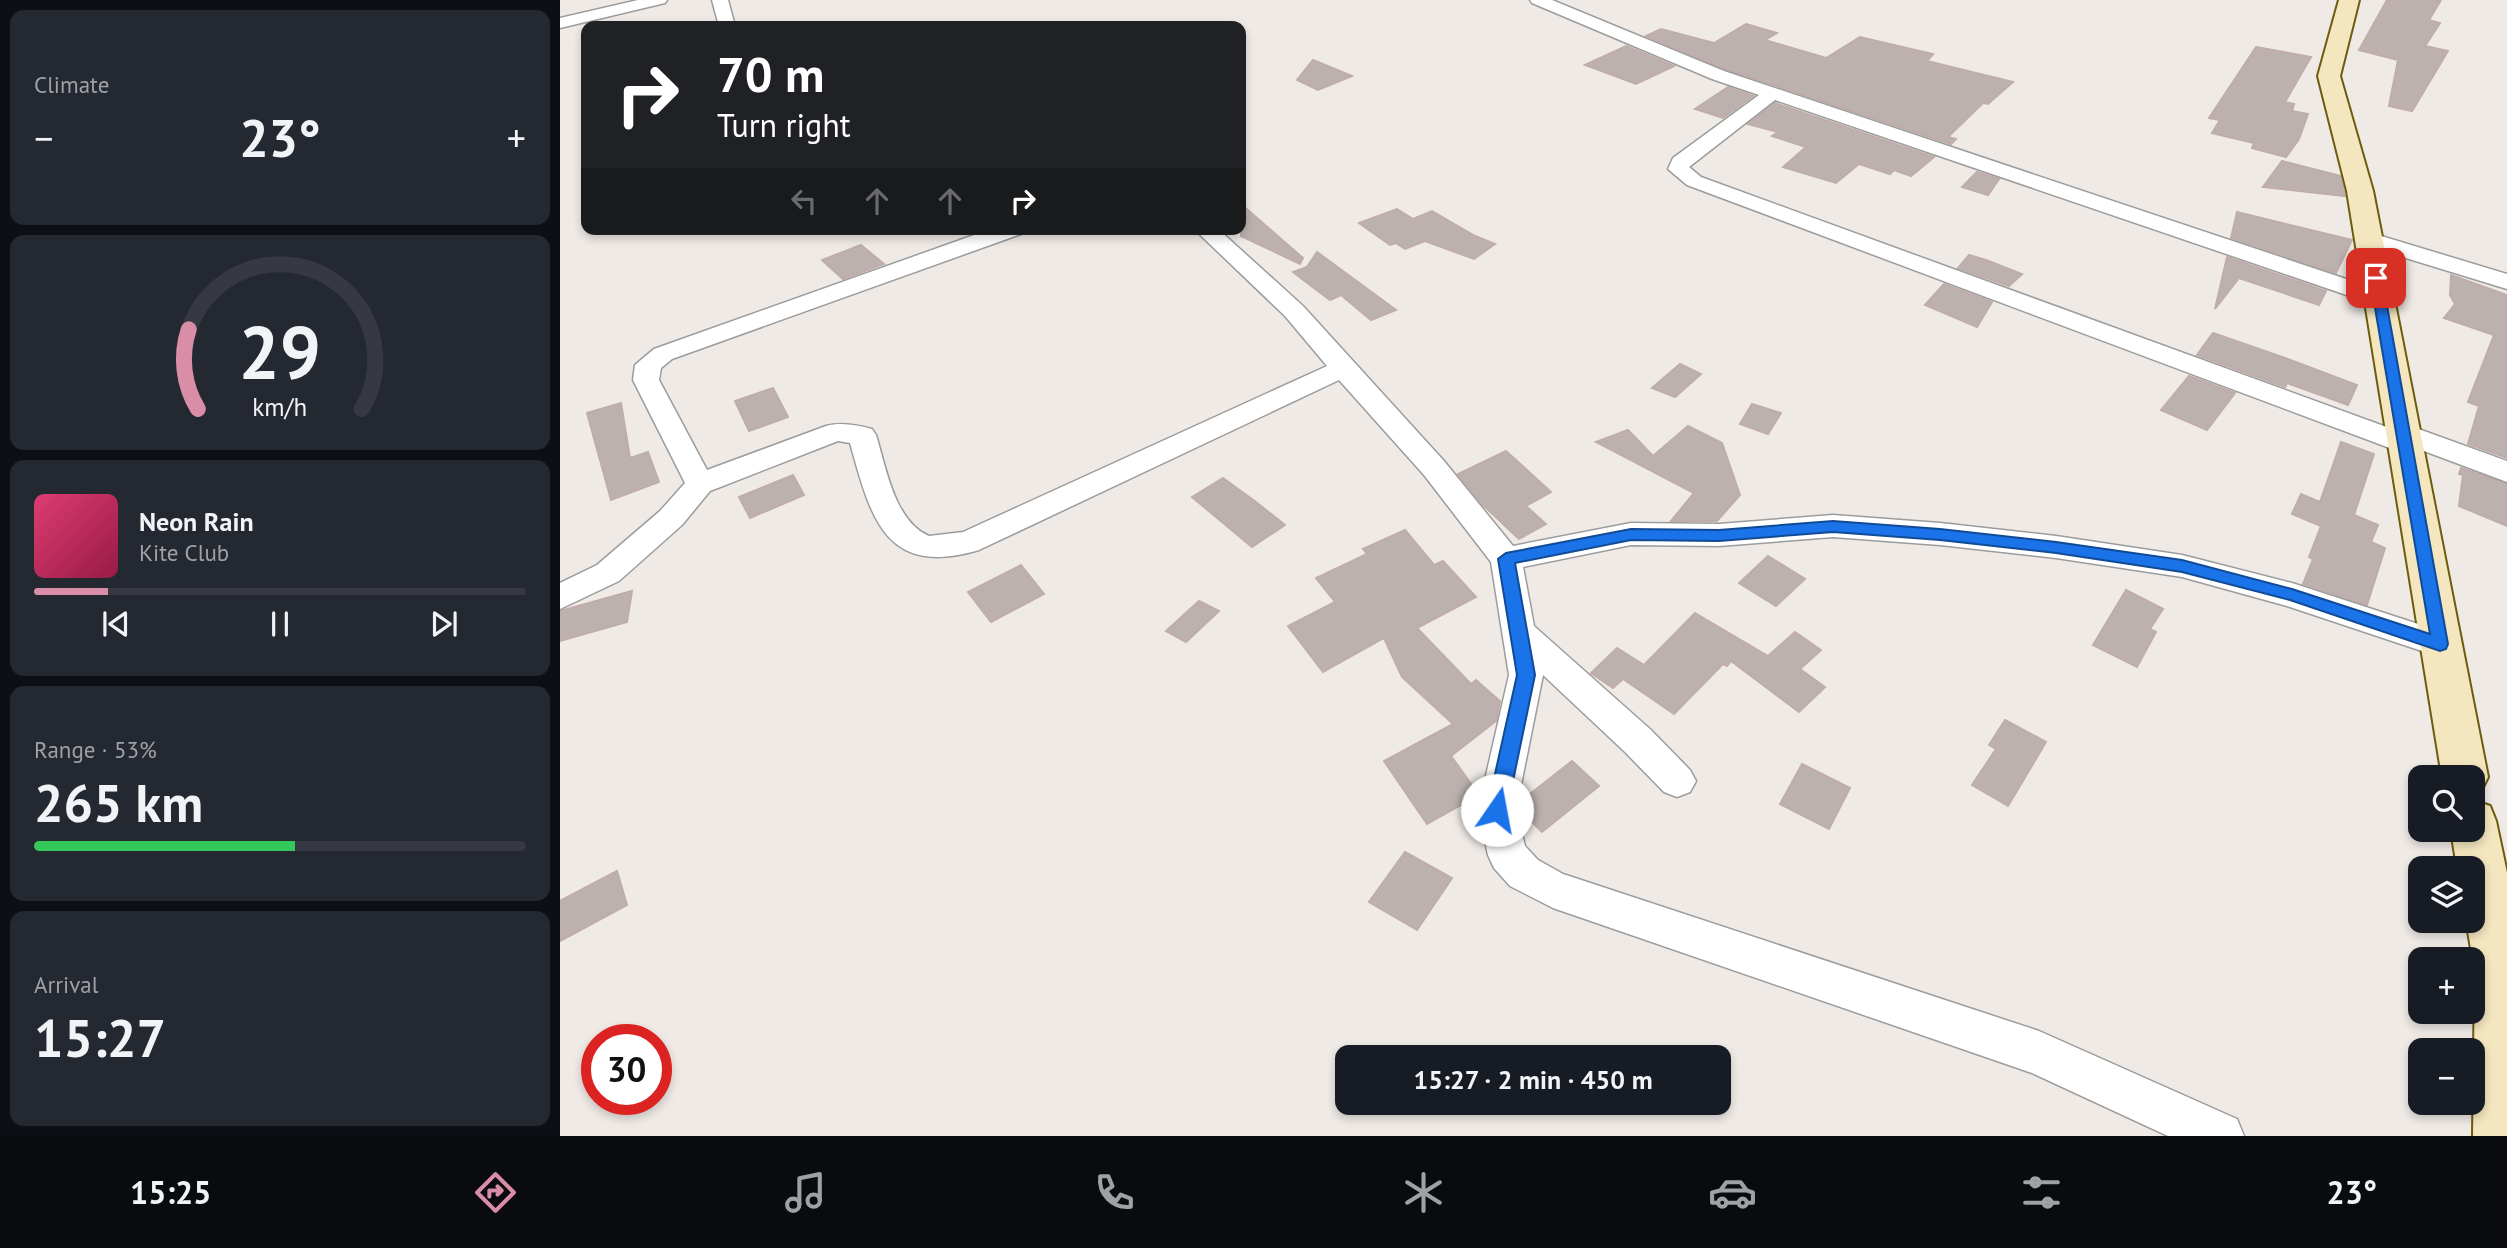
<!DOCTYPE html>
<html lang="en">
<head>
<meta charset="utf-8">
<style>
	:root { --surface:#171b24; --page:#242831; --text:#f1f3f6; --muted:#9ea1a6; --line:#363941; --accent:#da8da6 }
	body { margin:0; font-family:"PT Sans",sans-serif; background:var(--page); color:var(--text); height:100vh; display:flex; flex-direction:column; font-size:26px; white-space:nowrap }
	* { box-sizing:border-box; margin:0 }
	p { font-size:23px; color:var(--muted) }
	.icon { flex:none; width:38px; height:38px; fill:none; stroke:currentColor; stroke-width:2; stroke-linecap:round; stroke-linejoin:round }
	.map { position:relative; flex:1; overflow:hidden }
	.details { display:flex; flex-direction:column; gap:10px; padding:10px; background:#0d0f14; width:560px }
	.details>* { flex:none }
	.hud { position:absolute; left:21px; top:21px; width:665px; height:214px; border-radius:14px; box-shadow:0 4px 10px #0003; background:#202124; color:#fff; overflow:hidden }
	.controls { position:absolute; left:1848px; top:765px; display:grid; gap:14px }
	.controls a { display:grid; place-items:center; width:77px; height:77px; border-radius:14px; background:var(--surface); box-shadow:0 4px 10px #0003; font-size:35px }
	.speed { position:absolute; left:21px; top:1024px; display:flex; gap:14px; font-size:35px; font-weight:700; text-align:center }
	.speed>* { display:grid; place-content:center; width:91px; height:91px; border-radius:50%; background:var(--surface); box-shadow:0 4px 10px #0003; line-height:1 }
	.speed .limit { border:10px solid #d22; background:#fff; color:#111 }
	.pin { position:absolute; display:grid; place-items:center; width:60px; height:60px; color:#fff; margin:-30px; border-radius:14px; box-shadow:0 4px 10px #0006 }
	.me { position:absolute; width:77px; margin:-38px; rotate:12deg; stroke-linejoin:round; filter:drop-shadow(0 0 5px #0008) }
	.turn { display:flex; align-items:center; gap:24px; height:147px; padding:0 21px; font-size:32px }
	.turn .icon { width:91px; height:91px; stroke-width:2.5 }
	.turn b { display:block; font-size:49px; line-height:60px }
	.lanes { display:flex; align-items:center; height:66px; padding:0 21px; background:#0003; justify-content:center; gap:35px; direction:ltr }
	.lanes .off { opacity:.35 }
	.big { font-size:52px; font-weight:800; line-height:1.1 }
	.details .card { flex:1; display:flex; flex-direction:column; justify-content:center; gap:10px; min-width:0; padding:0 24px; border-radius:14px; background:var(--page) }
	.details .dial { align-items:center; gap:0 }
	.dial svg { height:182px; overflow:visible; fill:none; stroke:var(--line); stroke-width:7; stroke-linecap:round; text-anchor:middle }
	.dial text { fill:var(--text); stroke:none }
	.song { display:flex; align-items:center; gap:21px }
	.cover { width:84px; height:84px; border-radius:10px; background:linear-gradient(135deg,hsl(340 70% 55%),hsl(340 70% 35%)) }
	.played { height:7px; border-radius:4px; background:linear-gradient(90deg,var(--accent) 15%,var(--line) 15%) }
	.keys { display:flex; justify-content:space-around; direction:ltr }
	.heat { display:flex; justify-content:space-between; align-items:center; font-size:38px; direction:ltr }
	.charge { height:10px; border-radius:5px; background:linear-gradient(90deg,#34c759 53%,var(--line) 0) }
	.trip { position:absolute; left:775px; top:1045px; width:396px; height:70px; border-radius:14px; background:var(--surface); box-shadow:0 4px 10px #0003; font-weight:800; line-height:70px; text-align:center }
	.tab-bar { display:flex; height:112px; justify-content:space-around; align-items:center; background:#090b0e; color:var(--muted) }
	.tab-bar .icon { width:49px; height:49px }
	.tab-bar .active { color:var(--accent) }
	.tab-bar b { font-size:32px; color:var(--text) }
	main { display:flex; flex:1; min-height:0 }
	.map>svg:first-child { display:block }
	.building { fill:#bcb1af; stroke:#c0adaa; stroke-width:2 }
	.lines { fill:none; stroke-linecap:round; stroke-linejoin:round }
	.street-casing { stroke:#9c9c9c; stroke-width:3 }
	.secondary-casing { stroke:#6e5c0e; stroke-width:4 }
	.street { fill:#fff; fill-rule:evenodd }
	.secondary { fill:#f4e7bf; fill-rule:evenodd }
	.route { fill:#1a73e8; stroke:#114b97; stroke-width:2 }
</style>
</head>
<body>
<main>
<section class="details">
<div class="card"><p>Climate</p>
<div class="heat"><a>−</a><b class="big">23°</b><a>+</a></div>
</div>
<div class="card dial"><svg viewBox="0 0 100 80">
<path d="M14 69A42 42 0 1 1 86 69"/>
<path d="M14 69A42 42 0 0 1 10 34" stroke="#da8da6"/>
<text x="50" y="56" font-size="32" font-weight="700">29</text>
<text x="50" y="72" font-size="11">km/h</text>
</svg></div>
<div class="card">
<div class="song"><i class="cover"></i><div><b>Neon Rain</b><p>Kite Club</p></div></div>
<div class="played"></div>
<div class="keys"><svg class="icon" aria-label="previous" viewBox="0 0 24 24"><path d="M18 5L8 12l10 7zM5 5v14"/></svg><svg class="icon" aria-label="pause" viewBox="0 0 24 24"><path d="M8 5v14M16 5v14"/></svg><svg class="icon" aria-label="next" viewBox="0 0 24 24"><path d="M6 5l10 7-10 7zM19 5v14"/></svg></div>
</div>
<div class="card"><p>Range · 53%</p><b class="big">265 km</b><div class="charge"></div></div>
<div class="card"><p>Arrival</p><b class="big">15:27</b></div>
</section>
<div class="map">
<svg width="1947" height="1136" viewBox="0 0 1947 1136">
	<rect width="100%" height="100%" fill="#efeae6"/>
	<g class="building">
		<polygon points="1827,0 1881,0 1869,20 1880,23 1865,46 1888,51 1852,111 1829,106 1838,60 1799,50"/>
		<polygon points="1186,24 1217,33 1205,40 1266,58 1300,37 1373,54 1367,61 1453,82 1428,104 1423,103 1388,137 1396,139 1391,144 1165,69 1086,36 1101,29 1154,43"/>
		<polygon points="1066,46 1114,66 1076,84 1025,65"/>
		<polygon points="1696,47 1751,57 1725,102 1734,104 1732,111 1748,114 1739,139 1726,157 1692,148 1694,143 1652,133 1660,120 1649,118"/>
		<polygon points="753,60 792,76 758,90 737,80"/>
		<polygon points="1168,87 1193,96 1163,118 1135,109"/>
		<polygon points="1215,103 1374,157 1351,176 1334,170 1330,174 1299,164 1276,183 1223,167 1246,147 1212,136 1218,132 1188,124"/>
		<polygon points="1722,161 1781,176 1785,196 1703,187"/>
		<polygon points="1417,172 1439,179 1428,195 1402,187"/>
		<polygon points="681,204 743,258 740,264 681,236"/>
		<polygon points="837,209 853,219 872,211 915,236 935,244 914,259 865,241 845,249 836,243 830,245 799,223"/>
		<polygon points="1677,212 1792,240 1776,273 1671,238"/>
		<polygon points="301,245 324,264 283,279 262,260"/>
		<polygon points="757,252 836,310 811,320 781,295 770,300 733,272 747,267"/>
		<polygon points="1409,255 1426,260 1462,274 1449,286 1398,268"/>
		<polygon points="1667,257 1766,291 1759,305 1679,278 1655,309"/>
		<polygon points="1891,275 1947,295 1947,458 1908,444 1919,406 1908,402 1934,335 1884,318 1895,304 1890,295"/>
		<polygon points="1384,284 1432,302 1417,327 1365,305"/>
		<polygon points="1653,333 1725,358 1797,385 1788,405 1727,383 1725,387 1637,355"/>
		<polygon points="1120,364 1141,374 1115,397 1092,388"/>
		<polygon points="1629,376 1675,393 1647,430 1601,410"/>
		<polygon points="213,388 228,417 189,431 175,401"/>
		<polygon points="61,403 70,458 88,452 99,482 51,500 27,413"/>
		<polygon points="1192,404 1221,413 1208,434 1180,424"/>
		<polygon points="1128,426 1162,443 1180,495 1157,521 1111,521 1134,493 1036,442 1068,430 1093,456"/>
		<polygon points="1781,442 1814,454 1794,515 1818,525 1811,542 1825,548 1807,605 1743,584 1753,559 1749,557 1761,526 1732,514 1741,494 1760,502"/>
		<polygon points="946,451 991,492 966,506 986,524 959,539 922,504 898,474"/>
		<polygon points="1901,468 1947,484 1947,526 1899,506 1903,475 1899,474"/>
		<polygon points="233,475 244,495 190,518 179,497"/>
		<polygon points="663,478 696,502 725,525 692,547 632,497"/>
		<polygon points="845,530 874,565 883,561 916,597 857,628 911,684 916,680 940,701 936,721 891,756 919,795 867,824 824,761 893,724 842,677 824,638 763,672 728,626 775,602 756,578 807,554 803,549"/>
		<polygon points="1208,556 1245,579 1216,606 1179,583"/>
		<polygon points="461,565 484,594 431,622 408,592"/>
		<polygon points="1566,590 1603,609 1590,629 1596,632 1577,667 1533,645"/>
		<polygon points="72,591 67,622 0,641 0,611"/>
		<polygon points="639,601 659,611 626,642 606,631"/>
		<polygon points="1135,613 1208,656 1235,632 1261,650 1240,669 1265,687 1239,712 1171,661 1167,666 1163,664 1114,714 1063,679 1053,688 1031,673 1057,648 1084,665"/>
		<polygon points="1445,720 1486,742 1448,806 1412,785 1436,749 1429,745"/>
		<polygon points="1012,761 1039,786 982,832 959,809 960,802"/>
		<polygon points="1242,764 1290,788 1269,829 1220,804"/>
		<polygon points="845,852 892,878 857,930 809,902"/>
		<polygon points="57,871 67,905 0,941 0,901"/>
	</g>
	<g class="lines">
		<g class="street-casing">
			<g id="street">
				<polygon points="78,0 107,0 105,3 0,28 0,18"/>
				<polygon points="152,0 168,0 175,26 159,26"/>
				<polygon points="970,0 992,0 1164,71 1828,293 1831,298 1828,303 1819,305 1810,303 1215,100 1129,167 1141,177 1832,429 1843,424 1853,427 1947,461 1947,482 1856,448 1845,453 1835,450 1127,185 1108,169 1113,158 1199,95 1152,79 972,3"/>
				<path d="M431,229H464L461,234L112,359L101,368L99,380L147,470L266,426C281,422 297,425 312,429L316,435C326,467 334,521 369,536L403,532L767,366L725,316L634,229H658L743,306L884,461L953,546L1071,523L1159,524L1273,515L1380,523L1496,536L1622,555L1732,583L1892,635L1897,644L1892,653L1880,657L1727,606L1622,577L1496,558L1380,545L1273,537L1159,546L1071,545L963,567L974,626L1091,730L1130,770L1136,781L1130,792L1117,797L1104,792L1065,752L983,675L956,810L965,846L978,860L1003,874L1479,1031L1677,1119L1684,1136H1608L1472,1073L993,908L950,886L934,868L928,855L918,810L949,675L931,562L864,475L779,380L419,550C325,578 311,518 290,443L278,441L150,491L122,525L59,581L0,609V583L37,565L100,511L125,483L73,380L75,365L94,349Z"/>
				<polygon points="1808,232 1947,274 1947,289 1800,244 1797,239 1800,234"/>
			</g>
		</g>
		<g class="secondary-casing">
			<g id="secondary">
				<polygon points="1779,0 1799,0 1780,76 1813,191 1928,777 1921,791 1913,794 1913,777 1882,777 1787,191 1758,76"/>
				<polygon points="1913,800 1930,806 1936,821 1947,873 1947,1136 1913,1136 1915,972 1906,920 1913,920 1913,868 1897,868 1891,830 1913,830"/>
			</g>
		</g>
		<use href="#street" class="street"/>
		<use href="#secondary" class="secondary"/>
	</g>
	<polygon class="route" points="1816,275 1822,278 1888,644 1886,649 1880,651 1730,600 1622,572 1496,553 1380,540 1273,532 1159,541 1071,540 955,563 975,675 947,810 944,816 937,819 930,816 927,810 957,675 938,559 946,553 1071,529 1159,530 1273,521 1380,529 1496,542 1622,560 1732,589 1870,634 1810,278"/>
</svg>
<div class="controls">
<a><svg class="icon" aria-label="search" viewBox="0 0 24 24"><circle cx="10" cy="10" r="6"/><path d="M15 15l6 6"/></svg></a>
<a><svg class="icon" aria-label="layers" viewBox="0 0 24 24"><path d="M12 4l9 5-9 5-9-5zM3 14l9 5 9-5"/></svg></a>
<a>+</a>
<a>−</a>
</div>
<div class="speed"><div class="limit">30</div></div>
<div class="pin" style="left:1816px;top:278px;background:#d93025"><svg class="icon" aria-label="arrive" viewBox="0 0 24 24"><path d="M6 21V4h12l-3 4 3 4H6"/></svg></div>
<svg class="me" style="left:937px;top:810px" viewBox="-20 -20 40 40"><circle r="19" fill="#fff"/><path d="M0-13L10 11 0 6-10 11z" fill="#1a73e8"/></svg>
<div class="trip">15:27 · 2 min · 450 m</div>
<div class="hud">
<div class="turn"><svg class="icon" aria-label="right" viewBox="0 0 24 24"><path d="M7 20v-9h11M14 6l5 5-5 5"/></svg><div><b>70 m</b>Turn right</div></div>
<div class="lanes"><svg class="icon off" aria-label="left" viewBox="0 0 24 24"><path d="M17 20v-9H6M10 6l-5 5 5 5"/></svg><svg class="icon off" aria-label="ahead" viewBox="0 0 24 24"><path d="M12 20V5M6 11l6-6 6 6"/></svg><svg class="icon off" aria-label="ahead" viewBox="0 0 24 24"><path d="M12 20V5M6 11l6-6 6 6"/></svg><svg class="icon" aria-label="right" viewBox="0 0 24 24"><path d="M7 20v-9h11M14 6l5 5-5 5"/></svg></div>
</div>
</div>
</main>
<nav class="tab-bar">
<b>15:25</b>
<svg class="icon active" aria-label="directions" viewBox="0 0 24 24"><path d="M12 3l9 9-9 9-9-9zM9 14v-3h6M13 9l2 2-2 2"/></svg>
<svg class="icon" aria-label="music" viewBox="0 0 24 24"><path d="M9 18V5l10-2v13"/><circle cx="6" cy="18" r="3"/><circle cx="16" cy="16" r="3"/></svg>
<svg class="icon" aria-label="phone" viewBox="0 0 24 24"><path d="M5 4h4l2 5-3 2q2 4 5 5l2-3 5 2v4C11 20 4 13 5 4z"/></svg>
<svg class="icon" aria-label="climate" viewBox="0 0 24 24"><path d="M12 3v18M4 7l16 10M4 17L20 7"/></svg>
<svg class="icon" aria-label="car" viewBox="0 0 24 24"><path d="M5 17H2v-5l4-1 3-4h7l3 4 3 1v5h-3M9 17h6M6 11h13"/><circle cx="7" cy="17" r="2"/><circle cx="17" cy="17" r="2"/></svg>
<svg class="icon" aria-label="filters" viewBox="0 0 24 24"><path d="M4 7h16M4 17h16"/><circle cx="9" cy="7" r="2"/><circle cx="15" cy="17" r="2"/></svg>
<b>23°</b>
</nav>
</body>
</html>
